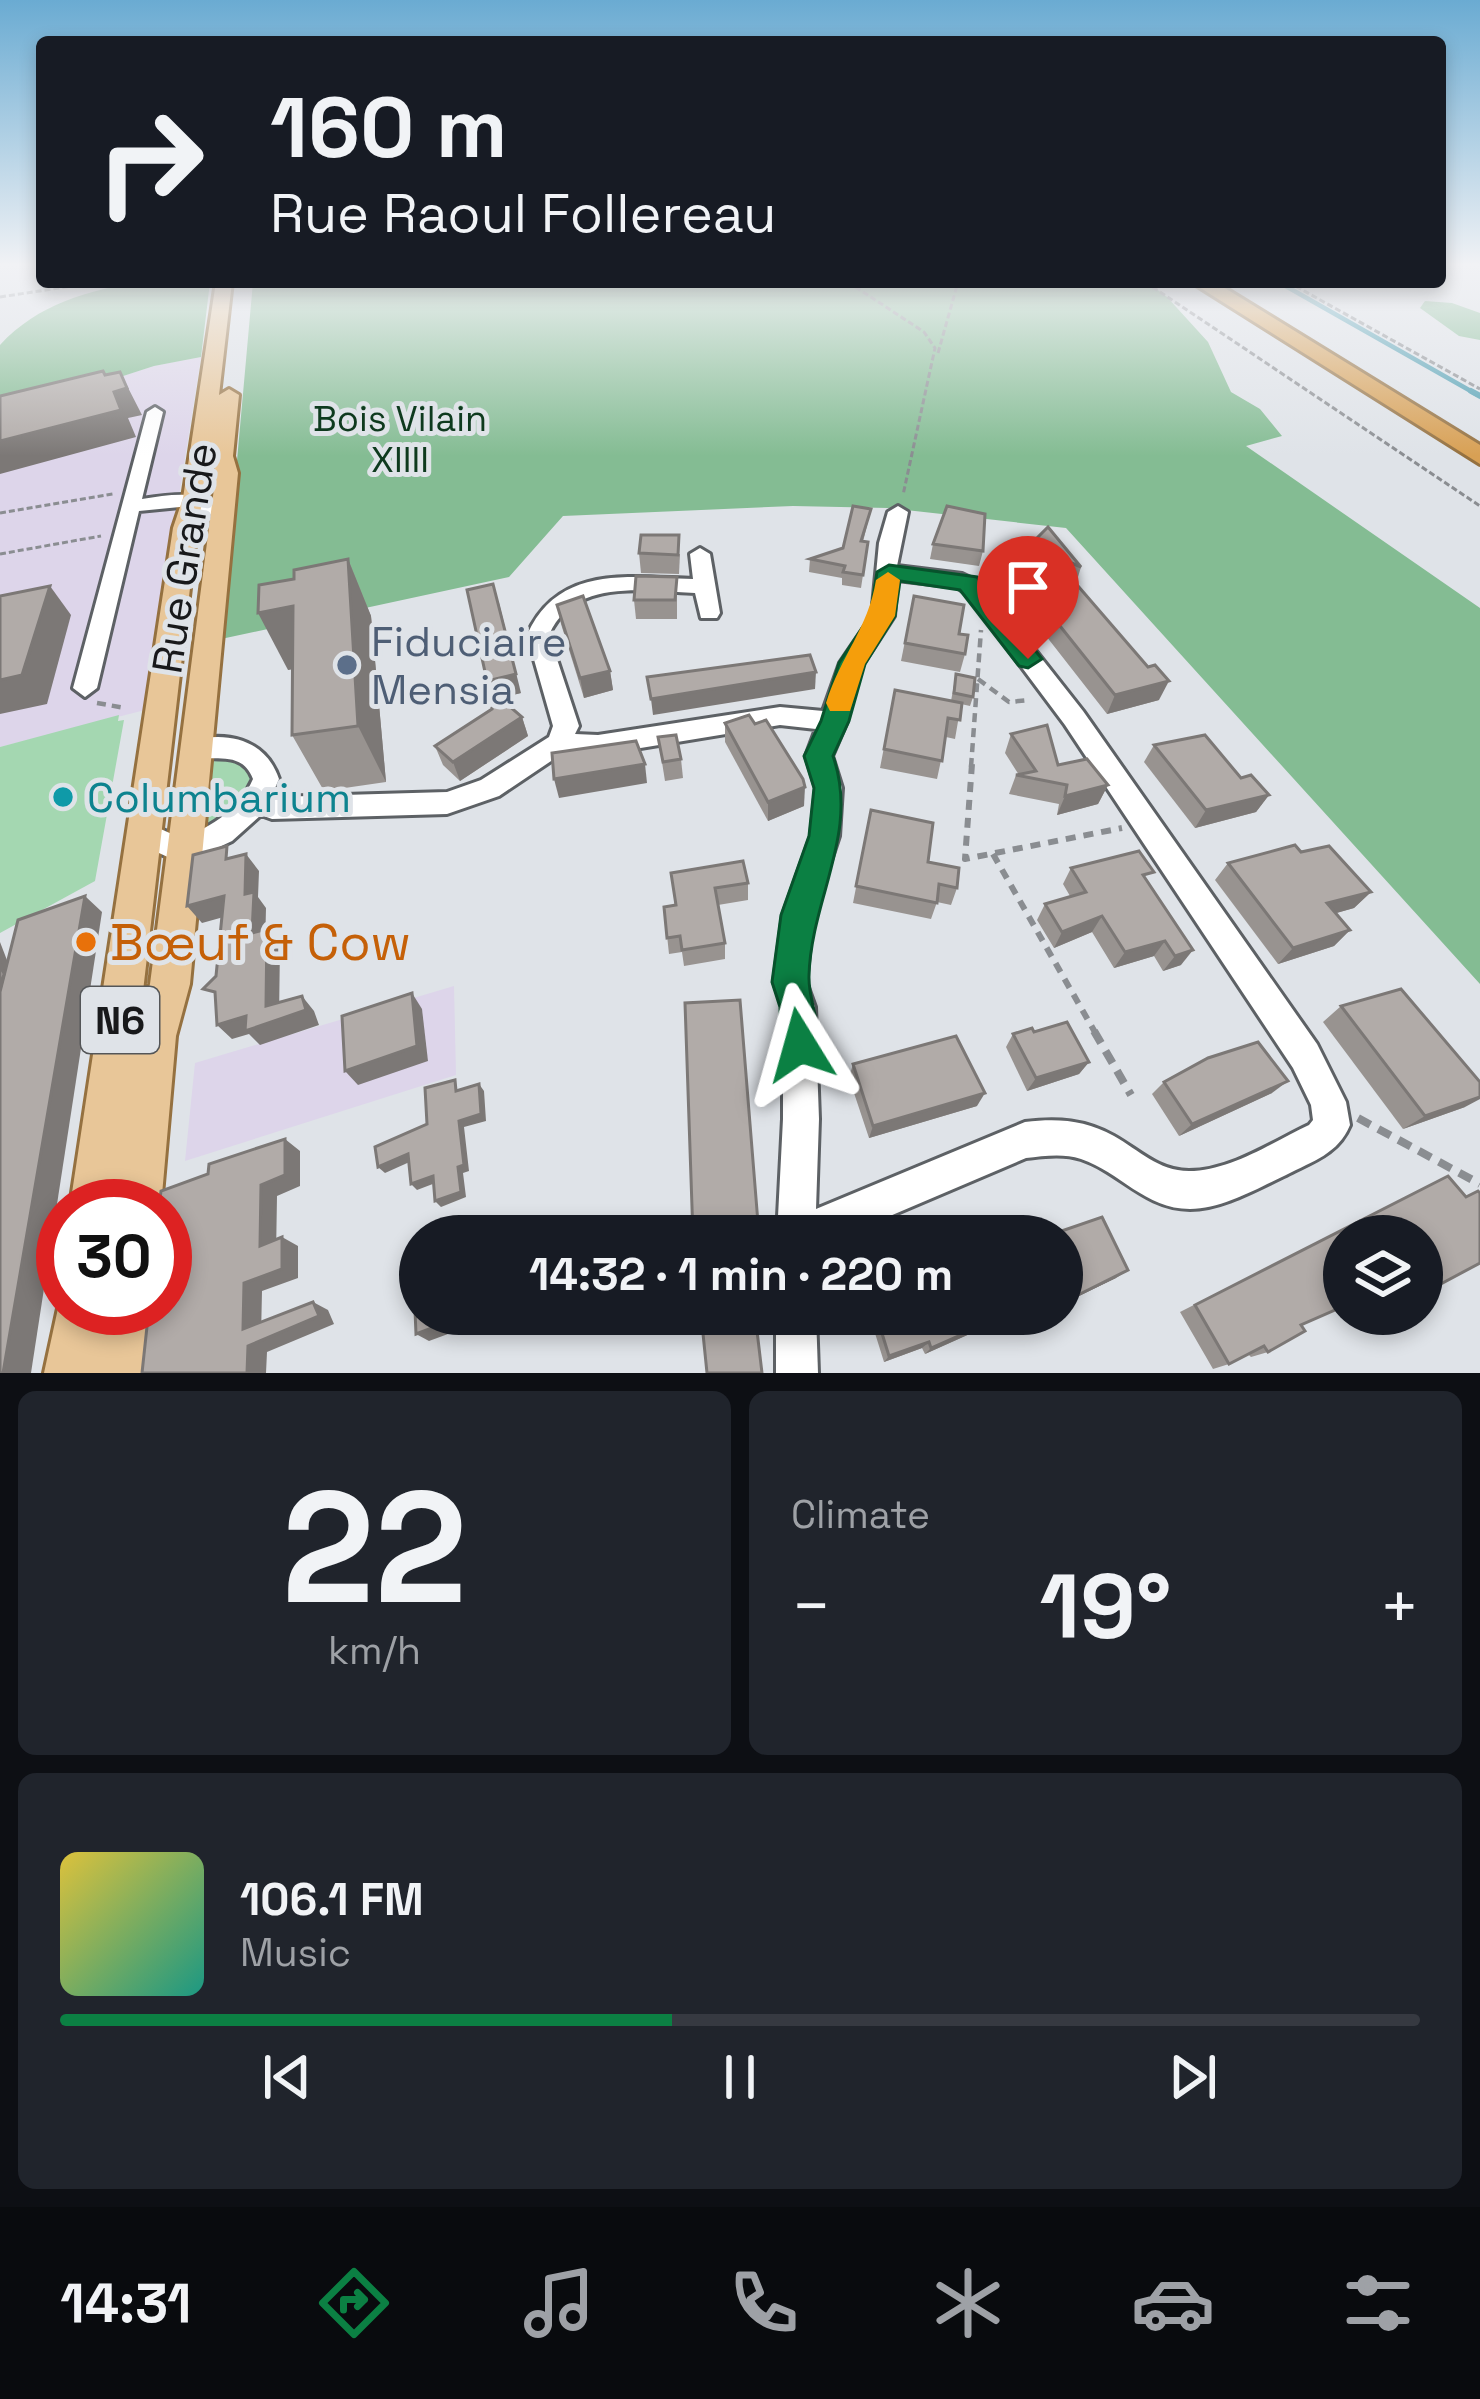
<!DOCTYPE html>
<html lang="en">
<head>
<meta charset="utf-8">
<style>
	:root { --surface:#171b24; --page:#20242c; --text:#f1f3f6; --muted:#9ea1a6; --line:#363941; --accent:#0b8043 }
	body { margin:0; font-family:"Space Grotesk",sans-serif; background:var(--page); color:var(--text); height:100vh; display:flex; flex-direction:column; font-size:45px; white-space:nowrap }
	* { box-sizing:border-box; margin:0 }
	p { font-size:39px; color:var(--muted) }
	.icon { flex:none; width:66px; height:66px; fill:none; stroke:currentColor; stroke-width:2; stroke-linecap:round; stroke-linejoin:round }
	.map { position:relative; height:1373px; overflow:hidden }
	.panel { display:flex; flex-direction:column; gap:18px; padding:18px; background:#0d0f14; flex:1 }
	.panel>* { flex:none }
	.guide { position:absolute; left:36px; top:36px; width:1410px; height:252px; border-radius:12px; box-shadow:0 6px 18px #0003; background:#171b24; color:var(--text); overflow:hidden }
	.tools { position:absolute; left:1323px; top:1215px; display:grid; gap:24px }
	.tools a { display:grid; place-items:center; width:120px; height:120px; border-radius:50%; background:var(--surface); box-shadow:0 6px 18px #0003; font-size:60px }
	.speed { position:absolute; left:36px; top:1179px; display:flex; gap:24px; font-size:60px; font-weight:700; text-align:center }
	.speed>* { display:grid; place-content:center; width:156px; height:156px; border-radius:50%; background:var(--surface); box-shadow:0 6px 18px #0003; line-height:1 }
	.speed .limit { border:18px solid #d22; background:#fff; color:#111 }
	.pin { position:absolute; display:grid; place-items:center; width:102px; height:102px; color:#fff; margin:-123px -51px; border-radius:50% 50% 50% 0; rotate:-45deg; box-shadow:0 0 12px #0007 }
	.pin .icon { rotate:45deg }
	.me { position:absolute; width:132px; margin:-66px; rotate:352deg; stroke-linejoin:round; filter:drop-shadow(0 0 9px #0008) }
	.turn { display:flex; align-items:center; gap:42px; height:252px; padding:0 36px; font-size:54px }
	.turn .icon { width:156px; height:156px; stroke-width:2.5 }
	.turn b { display:block; font-size:84px; line-height:102px }
	.big { font-size:90px; font-weight:700; line-height:1.1 }
	.panel .card { flex:1; display:flex; flex-direction:column; justify-content:center; gap:18px; min-width:0; padding:0 42px; border-radius:18px; background:var(--page) }
	.panel .dial { align-items:center; gap:0 }
	.dial b { font-size:156px; line-height:1 }
	.song { display:flex; align-items:center; gap:36px }
	.cover { width:144px; height:144px; border-radius:18px; background:linear-gradient(135deg,hsl(50 70% 55%),hsl(170 70% 35%)) }
	.played { height:12px; border-radius:6px; background:linear-gradient(90deg,var(--accent) 45%,var(--line) 45%) }
	.keys { display:flex; justify-content:space-around; direction:ltr }
	.heat { display:flex; justify-content:space-between; align-items:center; font-size:66px; direction:ltr }
	.panel .tiles { flex:1; display:grid; gap:18px; grid-template-columns:1fr 1fr }
	.card:last-child { grid-column:span 2 }
	.trip { position:absolute; left:399px; top:1215px; width:684px; height:120px; border-radius:60px; background:var(--surface); box-shadow:0 6px 18px #0003; font-weight:700; line-height:120px; text-align:center }
	.dock { display:flex; height:192px; justify-content:space-around; align-items:center; background:#090b0e; color:var(--muted) }
	.dock .icon { width:84px; height:84px }
	.dock .active { color:var(--accent) }
	.dock b { font-size:54px; color:var(--text) }
	.map>svg:first-child { display:block }
	.commercial { fill:#ddd5ea }
	.green { fill:#a4d7b1 }
	.forest { fill:#84bc93 }
	.lines { fill:none; stroke-linecap:round; stroke-linejoin:round }
	.stream-far1 { stroke:#4d9eb2; stroke-width:4.5 }
	.stream { stroke:#4d9eb2; stroke-width:6 }
	.minor-casing { stroke:#5d6165; stroke-width:6 }
	.major-casing { stroke:#957140; stroke-width:6 }
	.highway-casing { stroke:#957140; stroke-width:6 }
	.path-far3 { stroke:#8a8d91; stroke-width:3; stroke-dasharray:6 3; stroke-linecap:butt }
	.path-far2 { stroke:#8a8d91; stroke-width:4.5; stroke-dasharray:9 6; stroke-linecap:butt }
	.path-far1 { stroke:#8a8d91; stroke-width:6; stroke-dasharray:10 8; stroke-linecap:butt }
	.path { stroke:#8a8d91; stroke-width:8; stroke-dasharray:14 9; stroke-linecap:butt }
	.minor { fill:#fff; fill-rule:evenodd }
	.major { fill:#e8c698; fill-rule:evenodd }
	.highway { fill:#d8a054; fill-rule:evenodd }
	.wall { fill:#989390 }
	.shaded-wall { fill:#7c7876 }
	.building { fill:#b1aba8; stroke:#7c7876; stroke-width:3 }
	.route { fill:#0b8043; stroke:#07532c; stroke-width:3 }
	.slow { fill:#f59e0b }
	.service-dot { fill:#5c6f8a; stroke:#dfe3e8; stroke-width:4.5 }
	.culture-dot { fill:#0f9aa8; stroke:#dfe3e8; stroke-width:4.5 }
	.food-dot { fill:#e8710a; stroke:#dfe3e8; stroke-width:4.5 }
	.labels { text-anchor:middle; stroke-width:10; stroke-linejoin:round; paint-order:stroke }
	.far-park-label { font-size:36px; fill:#0e3a1e; stroke:#dfe3e8 }
	.shield { fill:#dfe3e8; stroke:#545658; stroke-width:3 }
	.shield-label { font-size:39px; font-weight:bold; fill:#18191b }
	.street-label { font-size:42px; fill:#18191b; stroke:#dfe3e8 }
	.service-label { font-size:42px; fill:#4e5e75; stroke:#dfe3e8; text-anchor:start }
	.culture-label { font-size:42px; fill:#0d838f; stroke:#dfe3e8; text-anchor:start }
	.near-food-label { font-size:51px; fill:#c56008; stroke:#dfe3e8; text-anchor:start }
</style>
</head>
<body>
<div class="map">
<svg width="1480" height="1373" viewBox="0 0 1480 1373">
	<rect width="100%" height="100%" fill="#dfe3e8"/>
	<g class="commercial">
		<polygon points="201,357 145,710 0,747 0,416 154,366"/>
		<polygon points="454,986 456,1075 185,1161 195,1063"/>
	</g>
	<g class="green">
		<polygon points="119,715 118,721 124,720 95,881 0,933 0,747"/>
		<polygon points="232,760 253,774 246,801 200,835 204,762"/>
	</g>
	<g class="forest">
		<path d="M141,282H210L201,357L154,366L0,416V345C38,304 88,290 141,282Z"/>
		<polygon points="253,282 1147,282 1167,297 1208,342 1231,392 1260,409 1282,436 1246,446 1480,608 1480,984 1066,528 888,508 793,506 563,516 509,577 221,639"/>
		<polygon points="1425,301 1452,303 1480,313 1480,340 1459,336 1420,308"/>
	</g>
	<g class="lines">
		<polyline class="stream-far1" points="1282,284 1476,394"/>
		<polyline class="stream" points="1471,391 1480,396"/>
		<g class="minor-casing">
			<g id="minor">
				<path d="M155,407L163,412L142,499C174,494 206,489 232,513L222,519L190,506L139,511L97,688L85,697L73,688L147,412Z"/>
				<path d="M898,506L908,512L897,566L962,574L983,584L1083,711L1317,1044L1346,1102L1350,1125C1338,1154 1313,1161 1286,1175C1258,1188 1222,1209 1190,1209C1145,1209 1120,1172 1081,1159C1063,1153 1044,1156 1026,1158L843,1236H777L783,1119V1007L774,982L783,915L811,836L816,788L806,756L816,729L780,725L598,755L563,753L499,796L447,814L272,819L261,815L232,841L183,864L135,842L131,834L135,826L145,822L183,839C213,825 239,810 253,779C241,748 211,763 186,756L182,749L186,742C225,730 265,738 279,779L272,795L275,797L447,792L481,780L549,737L553,726L527,635C558,565 628,577 693,579L690,554L700,548L710,554L720,613L717,618H701L695,593C643,591 574,578 549,635L579,726L575,734L598,735L780,707L823,711L840,663L872,616L879,543L888,512ZM897,580L957,587L967,594L1065,725L1293,1068L1311,1105L1313,1120L1309,1125C1273,1142 1230,1171 1189,1171C1158,1171 1139,1150 1114,1136C1085,1120 1058,1118 1025,1122L816,1209L819,1119L815,1007L806,982L813,915L839,836L842,788L832,756L847,721L845,717L863,664L894,616Z"/>
				<polygon points="776,1314 816,1314 818,1373 776,1373"/>
			</g>
		</g>
		<g class="major-casing">
			<g id="major">
				<path d="M216,282H232L219,395L229,389L239,395L233,456L238,473L190,984L176,1036L161,1206H70L173,528L183,498ZM211,458L216,473L150,984L140,1017L197,528Z"/>
				<polygon points="62,1290 63,1308 150,1308 145,1373 44,1373"/>
			</g>
		</g>
		<g class="highway-casing">
			<polygon id="highway" points="1191,282 1215,282 1480,445 1480,464"/>
		</g>
		<g class="path-far3">
			<polyline points="848,282 924,332 935,348 903,495"/>
			<polyline points="1145,282 1480,506"/>
			<polyline points="1288,282 1480,389"/>
			<polyline points="0,297 98,282"/>
			<polyline points="938,353 958,282"/>
			<polyline points="0,513 113,494"/>
			<polyline points="0,554 101,536"/>
		</g>
		<g class="path-far2">
			<polyline points="978,679 1009,702 1030,700"/>
			<polyline points="97,703 125,708"/>
			<polyline points="971,767 981,630"/>
		</g>
		<g class="path-far1">
			<polyline points="972,764 965,859 1122,828"/>
			<polyline points="993,854 1096,1034"/>
		</g>
		<g class="path">
			<polyline points="1094,1031 1131,1095"/>
			<polyline points="1358,1118 1480,1184"/>
		</g>
		<use href="#minor" class="minor"/>
		<use href="#major" class="major"/>
		<use href="#highway" class="highway"/>
	</g>
	<g class="wall">
		<polygon points="871,509 863,542 868,542 861,588 842,585 842,578 809,572 810,559 843,548"/>
		<polygon points="933,544 983,551 979,566 930,559"/>
		<polygon points="1030,545 1081,567 1078,577 1065,571 1159,700 1107,714 1011,591 1017,572 1052,566 1027,554"/>
		<polygon points="639,553 680,554 679,574 641,573"/>
		<polygon points="348,559 371,616 386,782 324,791 292,735 292,669 288,670 294,579"/>
		<polygon points="677,577 677,619 636,619 634,600"/>
		<polygon points="914,596 959,634 965,654 960,672 901,661"/>
		<polygon points="557,605 610,671 613,690 584,698 561,624"/>
		<polygon points="956,674 973,697 970,706 961,704 955,739 946,737 937,779 880,768 895,690 951,701"/>
		<polygon points="487,681 521,693 500,698 522,717 528,736 460,781 443,765 435,746 492,709"/>
		<polygon points="725,723 804,806 768,821 725,742"/>
		<polygon points="1011,734 1058,765 1108,785 1098,804 1057,815 1059,804 1009,794 1016,775 1019,775 1005,753"/>
		<polygon points="658,737 681,759 683,778 665,781"/>
		<polygon points="1154,745 1241,778 1269,795 1256,812 1195,828 1144,762"/>
		<polygon points="871,810 957,888 951,905 937,902 931,919 853,903"/>
		<polygon points="1301,852 1371,892 1354,908 1336,913 1350,930 1334,946 1278,964 1215,880 1228,863"/>
		<polygon points="1071,868 1147,882 1181,965 1163,971 1154,956 1114,968 1092,932 1054,948 1037,920 1045,904 1070,896 1063,884"/>
		<polygon points="671,873 748,883 748,900 718,905 725,943 725,959 684,966 682,952 669,954 664,907 675,905"/>
		<polygon points="685,1003 758,1223 757,1234 746,1235"/>
		<polygon points="1341,1006 1465,1107 1403,1129 1323,1022"/>
		<polygon points="1034,1032 1089,1062 1079,1074 1027,1091 1006,1047 1013,1034"/>
		<polygon points="853,1064 977,1106 869,1138 849,1078"/>
		<polygon points="1164,1082 1272,1093 1179,1136 1152,1094"/>
		<polygon points="1448,1176 1422,1236 1301,1325 1268,1352 1251,1357 1248,1354 1229,1364 1213,1369 1180,1312"/>
		<polygon points="1062,1236 1116,1278 1062,1304"/>
		<polygon points="869,1314 1009,1314 1003,1319 925,1354 922,1348 884,1362"/>
	</g>
	<g class="shaded-wall">
		<polygon points="120,372 142,415 128,418 136,437 0,474 0,441 115,391"/>
		<polygon points="348,559 371,616 386,782 358,726"/>
		<polygon points="50,586 71,615 47,704 0,714 0,680"/>
		<polygon points="499,603 521,693 493,700 487,681"/>
		<polygon points="293,606 321,663 288,670 258,613"/>
		<polygon points="610,671 613,690 584,698 580,678"/>
		<polygon points="816,672 815,689 653,715 651,699"/>
		<polygon points="1169,681 1159,700 1107,714 1115,695"/>
		<polygon points="522,717 528,736 460,781 453,762"/>
		<polygon points="645,764 647,783 559,798 554,779"/>
		<polygon points="1108,785 1098,804 1057,815 1065,796"/>
		<polygon points="805,787 804,806 768,821 768,802"/>
		<polygon points="1269,795 1256,812 1195,828 1206,810"/>
		<polygon points="246,854 259,871 258,897 266,908 265,949 252,933 245,894"/>
		<polygon points="1371,892 1354,908 1312,920 1327,903"/>
		<polygon points="85,896 102,912 31,1373 3,1373"/>
		<polygon points="224,896 238,913 202,923 187,906"/>
		<polygon points="1102,916 1092,932 1054,948 1062,932"/>
		<polygon points="267,929 280,945 279,1019 302,996 314,1011 319,1025 260,1045 249,1034 232,1039 217,1025 266,1006"/>
		<polygon points="1350,930 1334,946 1278,964 1293,948"/>
		<polygon points="1165,941 1154,956 1114,968 1125,952"/>
		<polygon points="0,942 20,994 0,1002"/>
		<polygon points="1193,950 1181,965 1163,971 1175,956"/>
		<polygon points="412,993 422,1009 428,1061 358,1085 345,1071"/>
		<polygon points="1089,1062 1079,1074 1027,1091 1036,1078"/>
		<polygon points="1288,1081 1272,1093 1179,1136 1192,1124"/>
		<polygon points="479,1084 484,1091 486,1121 464,1127 469,1171 463,1173 466,1197 441,1207 435,1201 458,1167 459,1121"/>
		<polygon points="985,1093 977,1106 869,1138 873,1126"/>
		<polygon points="1480,1097 1480,1099 1465,1107 1403,1129 1425,1116"/>
		<polygon points="285,1139 300,1151 300,1186 277,1196 276,1256 260,1246 261,1185"/>
		<polygon points="408,1154 414,1160 385,1173 378,1167"/>
		<polygon points="433,1176 438,1182 417,1190 411,1184"/>
		<polygon points="282,1237 298,1246 298,1278 262,1291 261,1336 243,1329 244,1283"/>
		<polygon points="1128,1270 1116,1278 1062,1304 1070,1299"/>
		<polygon points="313,1302 328,1310 334,1324 267,1352 266,1373 247,1373 248,1346"/>
		<polygon points="456,1314 466,1314 467,1327 429,1341 416,1334"/>
		<polygon points="1009,1314 1003,1319 925,1354 931,1348"/>
		<polygon points="929,1342 922,1348 884,1362 889,1356"/>
	</g>
	<g class="building">
		<polygon points="103,371 105,375 120,372 127,388 114,392 121,410 0,441 0,396"/>
		<polygon points="853,506 871,509 861,541 868,542 863,575 843,572 845,566 810,559 843,548"/>
		<polygon points="947,506 985,514 983,551 933,544"/>
		<polygon points="1048,527 1081,567 1030,545"/>
		<polygon points="641,535 679,535 678,555 639,553"/>
		<polygon points="348,559 358,726 292,735 293,606 258,613 259,585 294,579 294,570"/>
		<polygon points="1059,564 1148,667 1155,665 1169,681 1115,695 1017,572"/>
		<polygon points="636,576 677,577 675,600 634,600"/>
		<polygon points="493,584 516,674 487,681 467,590"/>
		<polygon points="50,586 22,675 0,680 0,596"/>
		<polygon points="583,596 610,671 580,678 557,605"/>
		<polygon points="914,596 964,605 959,634 968,635 965,654 905,643"/>
		<polygon points="810,655 816,672 651,699 647,677"/>
		<polygon points="956,674 975,678 973,697 954,693"/>
		<polygon points="488,688 522,717 453,762 435,746 492,709"/>
		<polygon points="895,690 962,703 960,720 948,718 942,761 884,749"/>
		<polygon points="749,715 755,724 766,720 803,779 805,787 768,802 725,723"/>
		<polygon points="1047,725 1058,765 1087,759 1108,785 1065,796 1067,785 1016,775 1036,771 1011,734"/>
		<polygon points="676,735 681,759 663,762 658,737"/>
		<polygon points="1205,735 1241,778 1251,775 1269,795 1206,810 1154,745"/>
		<polygon points="636,741 645,764 554,779 552,753"/>
		<polygon points="871,810 933,823 928,862 959,868 957,888 939,884 937,903 856,886"/>
		<polygon points="1295,845 1301,852 1329,846 1371,892 1327,903 1350,930 1293,948 1228,863"/>
		<polygon points="227,846 226,859 246,854 245,894 254,892 252,933 267,929 266,1006 302,996 306,1010 245,1031 246,1016 217,1025 215,992 203,989 216,976 224,896 187,906 193,855"/>
		<polygon points="1139,851 1154,872 1143,875 1193,950 1175,956 1165,941 1125,952 1102,916 1062,932 1045,904 1086,892 1071,868"/>
		<polygon points="743,861 748,883 715,888 725,943 682,950 680,936 667,938 664,907 676,905 671,873"/>
		<polygon points="85,896 3,1373 0,1373 0,992 18,920"/>
		<polygon points="0,962 4,974 0,989"/>
		<polygon points="1401,989 1480,1082 1480,1097 1425,1116 1341,1006"/>
		<polygon points="412,993 417,1046 345,1071 342,1016"/>
		<polygon points="740,1000 758,1223 745,1224 746,1236 693,1236 685,1003"/>
		<polygon points="1067,1022 1089,1062 1036,1078 1013,1034 1032,1028 1034,1032"/>
		<polygon points="956,1036 985,1093 873,1126 853,1064"/>
		<polygon points="1258,1042 1288,1081 1192,1124 1164,1082 1208,1058"/>
		<polygon points="455,1080 456,1091 479,1084 481,1114 459,1121 464,1165 458,1167 461,1192 435,1201 433,1176 411,1184 408,1154 378,1167 375,1147 427,1124 425,1088"/>
		<polygon points="285,1139 285,1175 261,1185 260,1246 282,1237 282,1269 244,1283 243,1329 313,1302 319,1316 248,1346 247,1373 142,1373 149,1308 165,1308 165,1206 159,1206 161,1191 208,1174 209,1164"/>
		<polygon points="1448,1176 1466,1197 1478,1191 1480,1193 1480,1263 1422,1294 1422,1236 1344,1236 1344,1306 1301,1325 1305,1331 1268,1352 1264,1346 1229,1364 1195,1305"/>
		<polygon points="1102,1217 1128,1270 1070,1299 1062,1281 1062,1236 1047,1236"/>
		<polygon points="420,1284 420,1314 456,1314 456,1319 416,1334 414,1286"/>
		<polygon points="701,1314 755,1314 762,1373 707,1373"/>
		<polygon points="876,1314 1008,1314 931,1348 929,1342 889,1356"/>
	</g>
	<linearGradient id="sky" x2="0" y2="1"><stop stop-color="#6aabd2"/><stop offset="0.58" stop-color="#f1f2f5"/><stop offset="1" stop-color="#f1f2f5" stop-opacity="0"/></linearGradient>
	<rect width="1480" height="456" fill="url(#sky)"/>
	<path class="route" d="M889,565L977,577L1042,659L1028,668L1019,666L960,590L900,581L895,616L865,664L849,721L833,756C860,833 811,898 809,976C808,1005 826,1028 813,1058L800,1064L786,1058L781,1045L780,1007L772,982L781,915L809,836L814,788L804,756L821,721L839,663L870,616L877,572Z"/>
	<path class="slow" d="M888,572L900,580L895,616L865,664L850,711H830L826,703C841,655 868,629 876,580Z"/>
	<circle class="service-dot" cx="347" cy="665" r="12"/>
	<circle class="culture-dot" cx="63" cy="797" r="12"/>
	<circle class="food-dot" cx="86" cy="942" r="12"/>
	<g class="labels">
		<g class="far-park-label">
			<text x="400" y="431">Bois Vilain<tspan x="400" dy="41">XIIII</tspan></text>
		</g>
		<rect class="shield" x="81" y="987" width="78" height="66" rx="9"/>
		<g class="shield-label">
			<text x="120" y="1034">N6</text>
		</g>
		<g class="street-label">
			<text transform="translate(184 558) rotate(-81)" y="15">Rue Grande</text>
		</g>
		<g class="service-label">
			<text x="371" y="656">Fiduciaire<tspan x="371" dy="48">Mensia</tspan></text>
		</g>
		<g class="culture-label">
			<text x="87" y="812">Columbarium</text>
		</g>
		<g class="near-food-label">
			<text x="110" y="960">Bœuf &amp; Cow</text>
		</g>
	</g>
</svg>
<div class="tools">
<a><svg class="icon" aria-label="layers" viewBox="0 0 24 24"><path d="M12 4l9 5-9 5-9-5zM3 14l9 5 9-5"/></svg></a>
</div>
<div class="speed"><div class="limit">30</div></div>
<div class="pin" style="left:1028px;top:659px;background:#d93025"><svg class="icon" aria-label="arrive" viewBox="0 0 24 24"><path d="M6 21V4h12l-3 4 3 4H6"/></svg></div>
<svg class="me" style="left:800px;top:1045px" viewBox="-20 -20 40 40"><path d="M0-17L14 15 0 8-14 15z" fill="#0b8043" stroke="#fff" stroke-width="4"/></svg>
<div class="trip">14:32 · 1 min · 220 m</div>
<div class="guide">
<div class="turn"><svg class="icon" aria-label="right" viewBox="0 0 24 24"><path d="M7 20v-9h11M14 6l5 5-5 5"/></svg><div><b>160 m</b>Rue Raoul Follereau</div></div>
</div>
</div>
<section class="panel">
<div class="tiles">
<div class="card dial"><b>22</b><p>km/h</p></div>
<div class="card"><p>Climate</p>
<div class="heat"><a>−</a><b class="big">19°</b><a>+</a></div>
</div>
<div class="card">
<div class="song"><i class="cover"></i><div><b>106.1 FM</b><p>Music</p></div></div>
<div class="played"></div>
<div class="keys"><svg class="icon" aria-label="previous" viewBox="0 0 24 24"><path d="M18 5L8 12l10 7zM5 5v14"/></svg><svg class="icon" aria-label="pause" viewBox="0 0 24 24"><path d="M8 5v14M16 5v14"/></svg><svg class="icon" aria-label="next" viewBox="0 0 24 24"><path d="M6 5l10 7-10 7zM19 5v14"/></svg></div>
</div>
</div>
</section>
<nav class="dock">
<b>14:31</b>
<svg class="icon active" aria-label="directions" viewBox="0 0 24 24"><path d="M12 3l9 9-9 9-9-9zM9 14v-3h6M13 9l2 2-2 2"/></svg>
<svg class="icon" aria-label="music" viewBox="0 0 24 24"><path d="M9 18V5l10-2v13"/><circle cx="6" cy="18" r="3"/><circle cx="16" cy="16" r="3"/></svg>
<svg class="icon" aria-label="phone" viewBox="0 0 24 24"><path d="M5 4h4l2 5-3 2q2 4 5 5l2-3 5 2v4C11 20 4 13 5 4z"/></svg>
<svg class="icon" aria-label="climate" viewBox="0 0 24 24"><path d="M12 3v18M4 7l16 10M4 17L20 7"/></svg>
<svg class="icon" aria-label="car" viewBox="0 0 24 24"><path d="M5 17H2v-5l4-1 3-4h7l3 4 3 1v5h-3M9 17h6M6 11h13"/><circle cx="7" cy="17" r="2"/><circle cx="17" cy="17" r="2"/></svg>
<svg class="icon" aria-label="filters" viewBox="0 0 24 24"><path d="M4 7h16M4 17h16"/><circle cx="9" cy="7" r="2"/><circle cx="15" cy="17" r="2"/></svg>
</nav>
</body>
</html>
